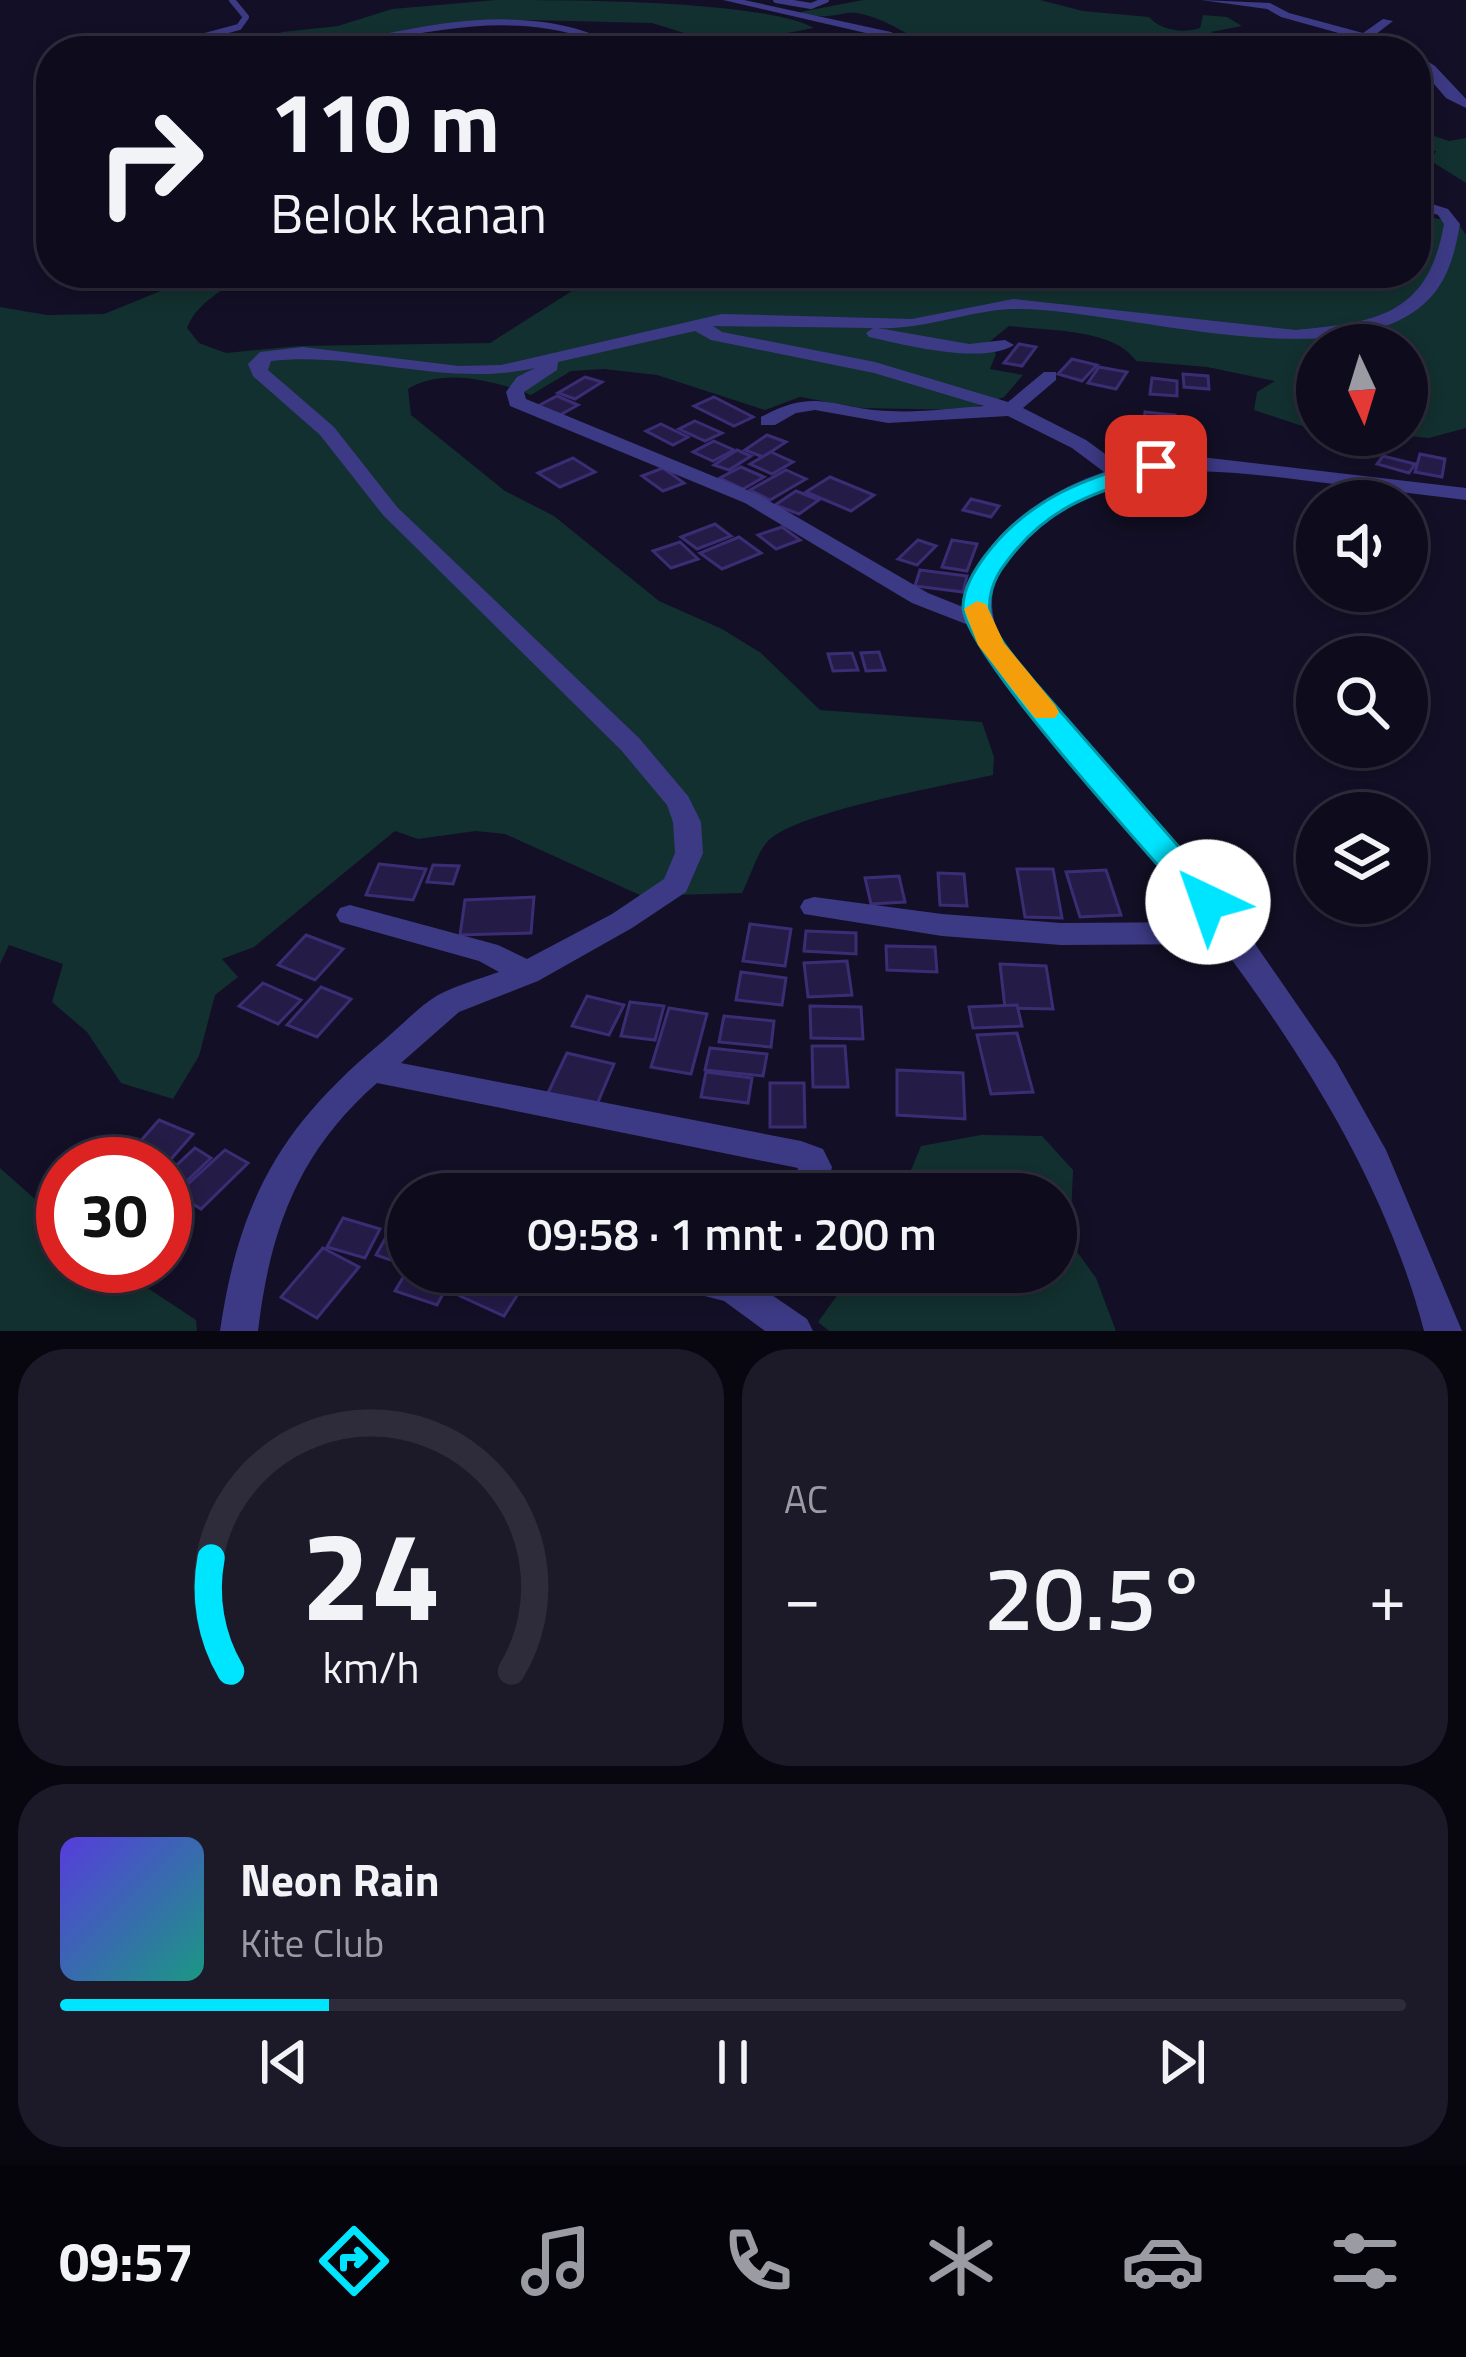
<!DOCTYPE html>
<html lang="id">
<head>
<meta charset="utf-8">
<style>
	:root { --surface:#0e0b1c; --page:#1c1929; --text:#f1f3f6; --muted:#9b9ba3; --line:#2e2b3b; --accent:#00e5ff }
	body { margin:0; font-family:"Titillium Web",sans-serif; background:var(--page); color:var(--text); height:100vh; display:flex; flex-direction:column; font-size:45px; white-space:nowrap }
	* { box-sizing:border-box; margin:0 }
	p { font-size:39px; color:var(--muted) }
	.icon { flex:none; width:66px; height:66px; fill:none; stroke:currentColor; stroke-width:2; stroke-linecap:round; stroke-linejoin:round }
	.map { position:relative; height:1331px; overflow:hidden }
	.sheet { display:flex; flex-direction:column; gap:18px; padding:18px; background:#08060f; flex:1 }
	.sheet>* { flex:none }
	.banner { position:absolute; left:36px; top:36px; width:1395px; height:252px; border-radius:48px; box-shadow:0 6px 18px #0003,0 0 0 3px var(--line); background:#0e0b1c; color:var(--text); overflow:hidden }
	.needle { width:78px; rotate:176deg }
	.controls { position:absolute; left:1296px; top:324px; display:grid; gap:24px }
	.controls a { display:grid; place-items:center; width:132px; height:132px; border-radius:50%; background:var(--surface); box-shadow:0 6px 18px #0003,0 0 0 3px var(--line); font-size:60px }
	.speed { position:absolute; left:36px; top:1137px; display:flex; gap:24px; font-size:60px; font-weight:700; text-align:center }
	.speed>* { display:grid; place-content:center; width:156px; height:156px; border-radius:50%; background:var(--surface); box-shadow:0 6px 18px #0003,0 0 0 3px var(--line); line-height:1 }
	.speed .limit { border:18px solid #d22; background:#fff; color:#111 }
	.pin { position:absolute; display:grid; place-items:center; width:102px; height:102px; color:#fff; margin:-51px; border-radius:24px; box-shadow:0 6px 18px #0006 }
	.me { position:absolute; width:132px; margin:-66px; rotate:318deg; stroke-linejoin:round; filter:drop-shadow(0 0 9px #0008) }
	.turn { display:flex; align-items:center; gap:42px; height:252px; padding:0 36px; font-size:54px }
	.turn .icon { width:156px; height:156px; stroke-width:2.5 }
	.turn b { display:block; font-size:84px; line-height:102px }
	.big { font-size:90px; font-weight:600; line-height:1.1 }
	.sheet .card { flex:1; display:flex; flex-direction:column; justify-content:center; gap:18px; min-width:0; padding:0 42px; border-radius:48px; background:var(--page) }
	.sheet .dial { align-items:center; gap:0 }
	.dial svg { height:312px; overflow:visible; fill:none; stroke:var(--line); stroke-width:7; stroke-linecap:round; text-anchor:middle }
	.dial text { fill:var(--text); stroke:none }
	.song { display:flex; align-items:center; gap:36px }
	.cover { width:144px; height:144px; border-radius:18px; background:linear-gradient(135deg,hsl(250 70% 55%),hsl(170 70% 35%)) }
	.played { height:12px; border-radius:6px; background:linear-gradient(90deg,var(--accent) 20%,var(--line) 20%) }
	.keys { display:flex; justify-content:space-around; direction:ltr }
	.heat { display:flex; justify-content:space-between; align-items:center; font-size:66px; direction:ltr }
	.sheet .tiles { flex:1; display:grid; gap:18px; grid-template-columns:1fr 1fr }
	.card:last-child { grid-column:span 2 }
	.trip { position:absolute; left:387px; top:1173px; width:690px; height:120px; border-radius:60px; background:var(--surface); box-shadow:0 6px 18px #0003,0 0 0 3px var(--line); font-weight:600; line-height:120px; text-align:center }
	.tabs { display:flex; height:192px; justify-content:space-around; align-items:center; background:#06040b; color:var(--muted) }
	.tabs .icon { width:84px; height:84px }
	.tabs .selected { color:var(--accent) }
	.tabs b { font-size:54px; color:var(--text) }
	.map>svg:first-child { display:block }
	.green { fill:#12302f }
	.building { fill:#241b47; stroke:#3b2d73; stroke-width:3 }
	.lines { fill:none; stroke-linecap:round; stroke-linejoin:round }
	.service { stroke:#3d3a85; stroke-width:6 }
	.minor { fill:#3d3a85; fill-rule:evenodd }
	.route { fill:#00e5ff; stroke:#0095a6; stroke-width:3 }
	.slow { fill:#f59e0b }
</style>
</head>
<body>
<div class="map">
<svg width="1466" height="1331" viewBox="0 0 1466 1331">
	<rect width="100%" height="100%" fill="#130f26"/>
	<g class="green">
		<path d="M496,0C567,0 762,0 814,28L723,45L652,23L527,20L269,51L225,47L266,40L282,32L338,26L392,9Z"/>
		<path d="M863,0H1040L1083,11L1149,17C1160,30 1183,34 1200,28L1203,15L1227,17L1242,26L1211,32L1243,51H928C916,35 868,10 848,13C829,16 819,19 800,12Z"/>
		<polygon points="1416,130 1449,141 1466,138 1466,183 1431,161 1436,151 1416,149"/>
		<path d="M1416,214L1458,223L1466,235V428L1429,438L1396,435H1407V345H1317V431L1254,410L1257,392L1275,381L1207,367L1136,361C1114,328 1045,331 1009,326L988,343L996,354L990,369L1023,375L1004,397L967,410L861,408L800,397L765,410L657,375L604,369L571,371L531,395C495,381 443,367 408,389L411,415L505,491L554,516L659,601L722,629L761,653L820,710L982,722L994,757L993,775C949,785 793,812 767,842C756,855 750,878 742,893L642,896L505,834L476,831L418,839L395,831L254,947L222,959L238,977L215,995L199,1056L173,1099L121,1083L87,1032L52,1002L63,964L9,945L0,964V307L47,315L104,314L205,273H249C227,287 196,303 187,328L199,343L226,353L298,346L490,343L572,291L565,273H1416Z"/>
		<polygon points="981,1135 1042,1136 1073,1170 1070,1242 1096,1278 1116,1331 829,1331 818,1322 854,1272 1056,1272 1056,1194 901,1194 921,1146"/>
		<polygon points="0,1168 63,1224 63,1266 114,1266 196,1320 197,1331 0,1331"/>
	</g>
	<g class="building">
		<polygon points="1019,344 1036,347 1022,366 1004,363"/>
		<polygon points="1072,359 1097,365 1082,381 1058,374"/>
		<polygon points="1099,367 1127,372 1116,389 1088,383"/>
		<polygon points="1183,374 1208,376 1209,389 1184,387"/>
		<polygon points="585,377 602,382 575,399 558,393"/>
		<polygon points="1152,378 1177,381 1177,396 1150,394"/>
		<polygon points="557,396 578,405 558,416 536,407"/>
		<polygon points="714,397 753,417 734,426 694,406"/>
		<polygon points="1145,412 1175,415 1175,435 1143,432"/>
		<polygon points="695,421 722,433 705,441 679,429"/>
		<polygon points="661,424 688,437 673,445 646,431"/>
		<polygon points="767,435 786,442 763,457 745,450"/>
		<polygon points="714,441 734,450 713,461 693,452"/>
		<polygon points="737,450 751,456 729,470 714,465"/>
		<polygon points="771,452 793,462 772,474 750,464"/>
		<polygon points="1420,454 1445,459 1442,477 1415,472"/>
		<polygon points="1383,456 1415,464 1409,473 1377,464"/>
		<polygon points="573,458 595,472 560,487 538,473"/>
		<polygon points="741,467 764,477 743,489 720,478"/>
		<polygon points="663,468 684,483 663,491 642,476"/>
		<polygon points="786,470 806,479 770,500 750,490"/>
		<polygon points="830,477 874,495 851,511 806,492"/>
		<polygon points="796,491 819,500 799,514 775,505"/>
		<polygon points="971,499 999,506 991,517 963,510"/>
		<polygon points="715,524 731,536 697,549 681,537"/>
		<polygon points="782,527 800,540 776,549 758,535"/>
		<polygon points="739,537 761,553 722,569 700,553"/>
		<polygon points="918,540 936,546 917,565 898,559"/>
		<polygon points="952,540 977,544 967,571 942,567"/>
		<polygon points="680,542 698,559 671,568 653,551"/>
		<polygon points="920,570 967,576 963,592 915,586"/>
		<polygon points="879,652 885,670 866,671 861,653"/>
		<polygon points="852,653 858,670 833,671 828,654"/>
		<polygon points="379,864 426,869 413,900 366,895"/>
		<polygon points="433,865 459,866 453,884 427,882"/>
		<polygon points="1017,869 1053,869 1062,918 1025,917"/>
		<polygon points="1106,870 1121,915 1080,917 1066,872"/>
		<polygon points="938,873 964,874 967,906 940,905"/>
		<polygon points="899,876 905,902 871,904 865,878"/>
		<polygon points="534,897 531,933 460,935 465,900"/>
		<polygon points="750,924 791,929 785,966 743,961"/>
		<polygon points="806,931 856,933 856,954 804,951"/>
		<polygon points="306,935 343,949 315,980 278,965"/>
		<polygon points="886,946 935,947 937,972 887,970"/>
		<polygon points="847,961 852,995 808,997 804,963"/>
		<polygon points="1000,964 1046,966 1053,1009 1005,1008"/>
		<polygon points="741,972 786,978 782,1005 736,1000"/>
		<polygon points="263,983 301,1000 278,1024 239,1006"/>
		<polygon points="321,987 351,999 317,1037 287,1025"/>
		<polygon points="587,996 624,1005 609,1035 572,1026"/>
		<polygon points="630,1002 664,1006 655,1040 621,1036"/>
		<polygon points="1017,1005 1022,1026 973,1028 969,1007"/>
		<polygon points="810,1006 861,1007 863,1039 811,1038"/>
		<polygon points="669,1008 707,1014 691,1074 651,1067"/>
		<polygon points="724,1016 774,1021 771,1047 719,1042"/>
		<polygon points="1017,1033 1033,1092 991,1094 977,1035"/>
		<polygon points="812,1046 845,1046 848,1087 813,1087"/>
		<polygon points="710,1048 767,1054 763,1076 705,1070"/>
		<polygon points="567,1053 614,1064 595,1109 546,1097"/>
		<polygon points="897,1070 963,1073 965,1119 897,1115"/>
		<polygon points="706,1072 752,1078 748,1103 701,1097"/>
		<polygon points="770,1083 804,1083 805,1127 770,1127"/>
		<polygon points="159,1120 193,1134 165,1166 123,1161"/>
		<polygon points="78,1148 102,1164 63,1164 63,1177 53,1169"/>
		<polygon points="195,1148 211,1158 172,1195 165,1190 165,1176"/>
		<polygon points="225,1150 248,1163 201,1209 177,1194"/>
		<polygon points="165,1203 186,1213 165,1237"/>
		<polygon points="343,1218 380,1229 365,1258 327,1247"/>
		<polygon points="397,1218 408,1221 405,1265 376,1255"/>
		<polygon points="323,1248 359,1267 317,1318 281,1297"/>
		<polygon points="408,1269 408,1272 455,1272 437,1305 395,1291"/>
		<polygon points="477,1272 500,1272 525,1283 504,1316 460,1296"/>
	</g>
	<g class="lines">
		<g class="service">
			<polyline points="776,0 811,6 826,0"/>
			<polyline points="149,51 239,27 246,17 232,0"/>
			<path d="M316,51C403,34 503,5 589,36L594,51"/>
		</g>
		<g class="minor">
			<polygon points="723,0 744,0 891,32 923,51 908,51 883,37"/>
			<polygon points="1201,0 1270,3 1289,13 1363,33 1383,19 1393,21 1371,38 1373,51 1363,51 1360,39 1281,17 1267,9"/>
			<polygon points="1416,54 1435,66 1466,99 1466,108 1446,98 1416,63"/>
			<path d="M1416,199L1448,209L1460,224C1455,252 1449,278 1429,299C1347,383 1121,308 1015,309C969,310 925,330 878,328L969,344L1005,340L1014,345C982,365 905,345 869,337L866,333L873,328L713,326L722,332L875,362L1008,402L1044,372H1056V380L1023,408L1086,440L1123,467L1174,457H1201L1466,488V500C1411,493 1356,487 1301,480C1193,467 1092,455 1013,550C989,579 986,609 1002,643L1242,925L1336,1061L1386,1150L1462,1331H1424C1387,1189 1307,1060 1220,944L1061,945L942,936L804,914L800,907L804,900L814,897L942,914L1061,923L1204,922L1040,723L983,650L971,626L912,603L745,503L510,406L506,392L517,377L535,368C446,388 360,351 271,361L268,370L334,427L397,507L639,738L688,796L701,822L703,853L686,892L632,928L538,981L459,1012L401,1063L801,1141L823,1149L832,1167L824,1194H790L798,1168L377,1083C298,1152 270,1230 258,1331H220C239,1200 281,1126 382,1042C400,1027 418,1007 438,995C457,985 479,979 499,972L479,961L340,922L336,915L340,908L350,905L498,945L527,959L612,914L664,879L675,853L673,822L667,805L621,750L383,515L320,435L253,376L248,364L260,352L303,347L459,366L501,365L722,314L912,319L1013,299L1296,330C1378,322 1428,315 1444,224L1438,215L1416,208ZM695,331L711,340L874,373L984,406C953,408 920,413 889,411C833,409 817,386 761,417V425H775L796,413L815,410L888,423L1008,416L1072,448L1104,472C1046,491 969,540 968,609L928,593L759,495L526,399L524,392L557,370L558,362Z"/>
			<polygon points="603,1272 738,1272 807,1319 813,1331 765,1331 724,1301 689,1292 620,1291 607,1286"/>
		</g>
	</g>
	<path class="route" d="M1156,459L1167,466L1164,471C1096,493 1049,503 1005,564C994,578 986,599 991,617C997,640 1018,661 1033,680L1220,894L1225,902L1220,910H1197C1157,862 962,653 963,606C964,587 974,571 985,556C1029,498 1086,477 1156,459Z"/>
	<polygon class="slow" points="977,601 986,604 1004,643 1055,705 1059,712 1055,718 1035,718 978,645 964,609"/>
</svg>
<div class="controls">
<a><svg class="needle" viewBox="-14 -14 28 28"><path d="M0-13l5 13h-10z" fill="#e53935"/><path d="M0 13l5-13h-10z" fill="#9b9ba3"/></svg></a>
<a><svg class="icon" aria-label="sound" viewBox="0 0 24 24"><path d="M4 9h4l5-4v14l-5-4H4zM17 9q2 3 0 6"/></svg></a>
<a><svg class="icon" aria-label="search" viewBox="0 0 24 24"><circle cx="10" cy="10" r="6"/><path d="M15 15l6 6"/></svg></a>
<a><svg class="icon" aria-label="layers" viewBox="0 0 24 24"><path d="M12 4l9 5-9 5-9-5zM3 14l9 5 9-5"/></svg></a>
</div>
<div class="speed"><div class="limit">30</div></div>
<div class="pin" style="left:1156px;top:466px;background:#d93025"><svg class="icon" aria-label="arrive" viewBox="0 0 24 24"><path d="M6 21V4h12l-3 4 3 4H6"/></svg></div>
<svg class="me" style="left:1208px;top:902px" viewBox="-20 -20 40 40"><circle r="19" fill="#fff"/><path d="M0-13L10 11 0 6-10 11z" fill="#00e5ff"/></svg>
<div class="trip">09:58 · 1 mnt · 200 m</div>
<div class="banner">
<div class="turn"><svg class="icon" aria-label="right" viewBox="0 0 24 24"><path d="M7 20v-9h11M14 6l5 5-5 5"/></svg><div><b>110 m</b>Belok kanan</div></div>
</div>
</div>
<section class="sheet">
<div class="tiles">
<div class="card dial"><svg viewBox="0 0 100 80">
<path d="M14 69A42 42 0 1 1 86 69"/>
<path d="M14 69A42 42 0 0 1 9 40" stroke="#00e5ff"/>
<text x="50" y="56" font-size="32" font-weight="700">24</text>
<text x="50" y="72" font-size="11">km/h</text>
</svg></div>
<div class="card"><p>AC</p>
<div class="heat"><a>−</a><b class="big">20.5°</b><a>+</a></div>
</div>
<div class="card">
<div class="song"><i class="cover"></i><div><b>Neon Rain</b><p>Kite Club</p></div></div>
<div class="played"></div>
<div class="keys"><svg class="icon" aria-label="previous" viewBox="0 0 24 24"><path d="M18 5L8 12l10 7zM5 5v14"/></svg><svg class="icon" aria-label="pause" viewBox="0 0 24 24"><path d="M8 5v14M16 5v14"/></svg><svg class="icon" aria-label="next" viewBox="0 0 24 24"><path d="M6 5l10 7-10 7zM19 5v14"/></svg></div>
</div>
</div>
</section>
<nav class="tabs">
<b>09:57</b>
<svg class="icon selected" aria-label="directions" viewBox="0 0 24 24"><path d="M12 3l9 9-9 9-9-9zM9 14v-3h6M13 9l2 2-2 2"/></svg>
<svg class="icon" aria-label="music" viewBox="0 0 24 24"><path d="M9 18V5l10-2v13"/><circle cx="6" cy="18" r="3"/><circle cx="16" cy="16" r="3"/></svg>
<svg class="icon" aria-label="phone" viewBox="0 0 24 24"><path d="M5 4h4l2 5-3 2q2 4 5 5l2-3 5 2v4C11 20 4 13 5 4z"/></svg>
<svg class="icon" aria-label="climate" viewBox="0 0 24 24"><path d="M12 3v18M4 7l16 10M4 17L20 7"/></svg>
<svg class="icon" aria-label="car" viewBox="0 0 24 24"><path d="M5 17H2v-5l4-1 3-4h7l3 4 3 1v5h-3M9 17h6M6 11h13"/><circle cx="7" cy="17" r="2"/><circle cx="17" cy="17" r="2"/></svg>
<svg class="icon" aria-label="filters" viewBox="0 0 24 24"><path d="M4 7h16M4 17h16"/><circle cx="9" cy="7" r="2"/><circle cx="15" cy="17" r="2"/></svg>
</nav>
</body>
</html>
